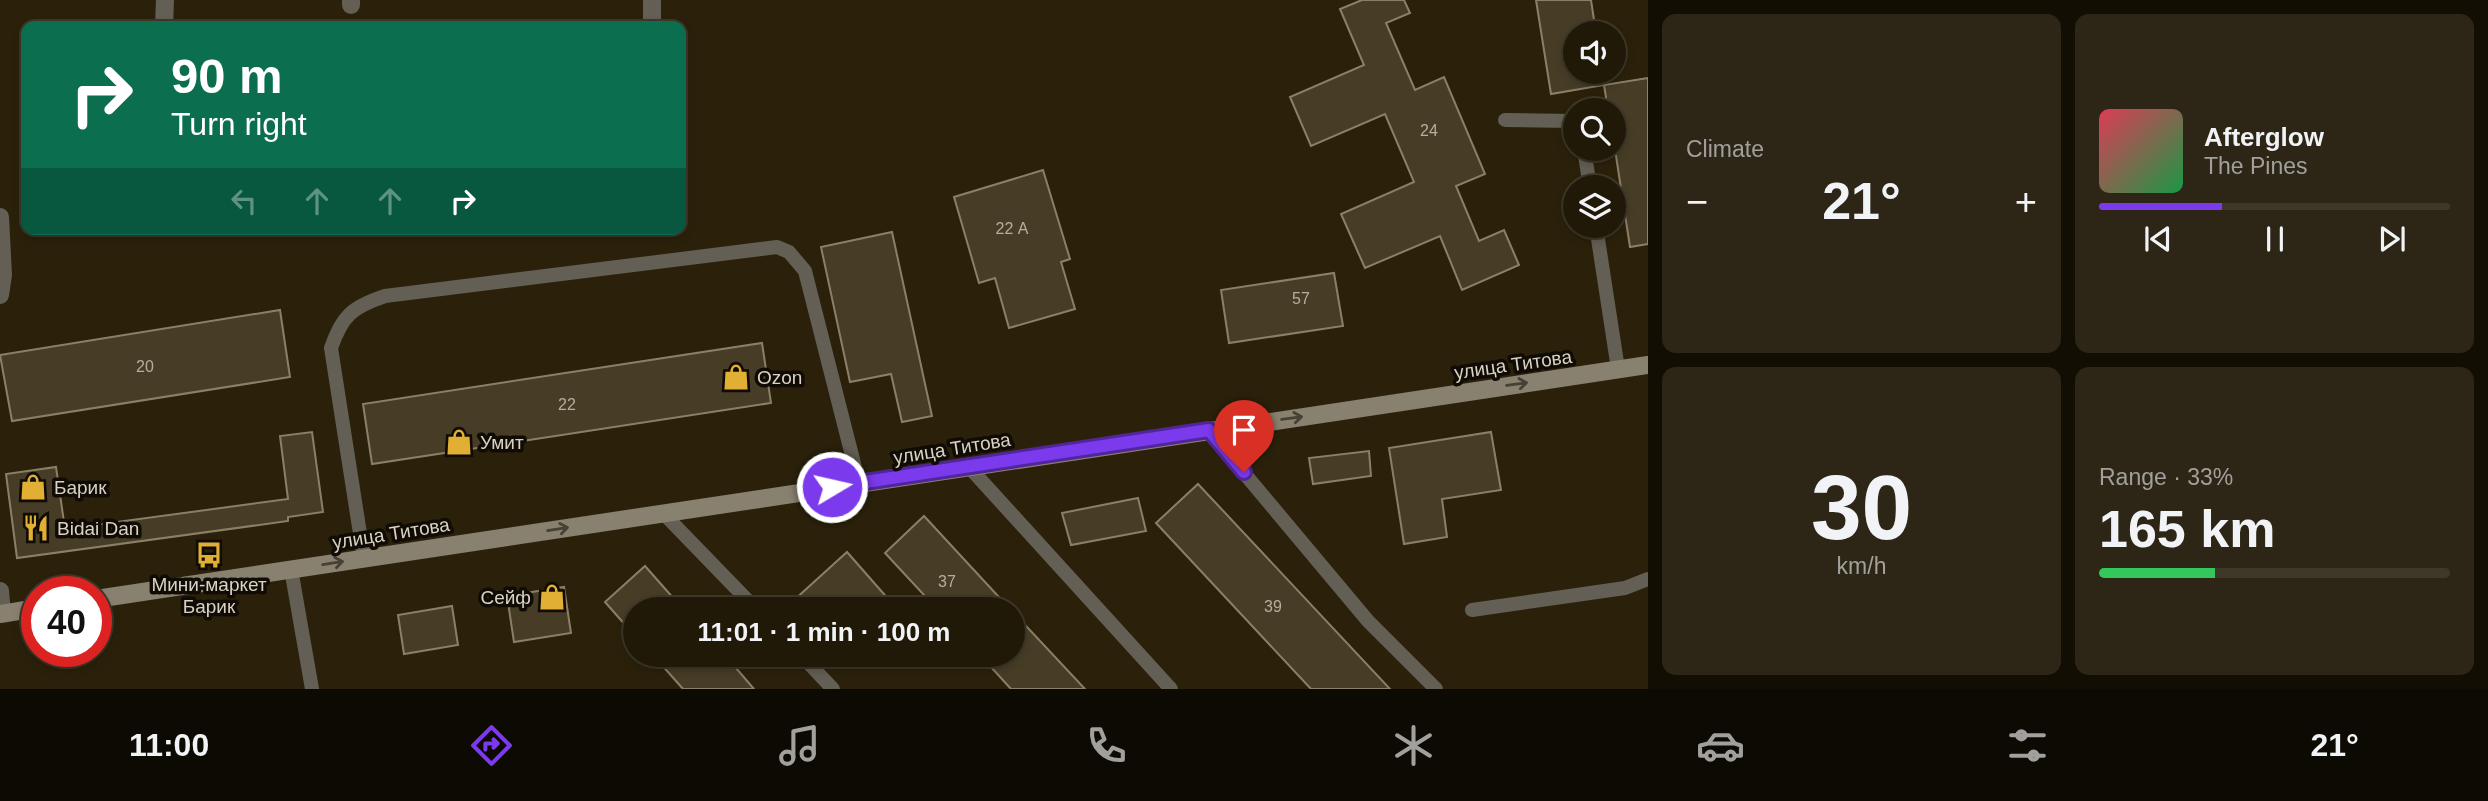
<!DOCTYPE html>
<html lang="en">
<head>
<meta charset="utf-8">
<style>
	:root { --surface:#201908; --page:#2d2616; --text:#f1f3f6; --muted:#a2a09c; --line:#3d3829; --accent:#7c3aed }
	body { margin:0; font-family:Helvetica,sans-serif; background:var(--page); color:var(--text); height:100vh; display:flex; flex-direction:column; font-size:26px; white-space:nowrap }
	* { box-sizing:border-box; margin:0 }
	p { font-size:23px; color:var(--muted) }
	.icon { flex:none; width:38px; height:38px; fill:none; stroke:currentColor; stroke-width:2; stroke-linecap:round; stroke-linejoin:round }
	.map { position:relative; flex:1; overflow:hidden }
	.sheet { display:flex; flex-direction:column; gap:14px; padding:14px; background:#120e04; width:840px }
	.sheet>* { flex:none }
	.guide { position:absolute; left:21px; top:21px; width:665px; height:214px; border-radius:14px; box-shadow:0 4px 10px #0003,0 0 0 2px var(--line); background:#0b6e4f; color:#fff; overflow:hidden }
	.fabs { position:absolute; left:1563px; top:21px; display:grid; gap:14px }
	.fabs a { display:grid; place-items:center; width:63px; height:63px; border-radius:50%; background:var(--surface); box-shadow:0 4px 10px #0003,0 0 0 2px var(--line); font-size:35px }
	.speed { position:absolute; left:21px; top:576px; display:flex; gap:14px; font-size:35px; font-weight:700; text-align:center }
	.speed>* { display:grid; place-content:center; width:91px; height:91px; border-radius:50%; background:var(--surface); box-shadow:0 4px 10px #0003,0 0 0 2px var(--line); line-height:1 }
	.speed .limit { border:10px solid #d22; background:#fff; color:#111 }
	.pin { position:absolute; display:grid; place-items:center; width:60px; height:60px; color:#fff; margin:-72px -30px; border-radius:50% 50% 50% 0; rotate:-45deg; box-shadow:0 0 7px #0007 }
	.pin .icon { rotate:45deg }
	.me { position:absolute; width:77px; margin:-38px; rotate:81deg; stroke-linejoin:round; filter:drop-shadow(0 0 5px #0008) }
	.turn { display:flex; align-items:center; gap:24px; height:147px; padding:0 35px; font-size:32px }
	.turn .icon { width:91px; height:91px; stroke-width:2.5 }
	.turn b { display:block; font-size:49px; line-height:60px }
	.lanes { display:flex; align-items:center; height:66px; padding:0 35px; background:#0003; justify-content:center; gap:35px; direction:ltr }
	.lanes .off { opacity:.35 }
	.big { font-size:52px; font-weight:700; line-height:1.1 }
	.sheet .card { flex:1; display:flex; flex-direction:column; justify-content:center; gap:10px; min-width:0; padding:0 24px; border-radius:14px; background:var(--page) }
	.sheet .dial { align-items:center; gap:0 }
	.dial b { font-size:91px; line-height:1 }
	.song { display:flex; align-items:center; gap:21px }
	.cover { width:84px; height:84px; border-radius:10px; background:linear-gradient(135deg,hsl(350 70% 55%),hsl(140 70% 35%)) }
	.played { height:7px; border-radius:4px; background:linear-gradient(90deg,var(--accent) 35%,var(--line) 35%) }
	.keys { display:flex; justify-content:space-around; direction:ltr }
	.heat { display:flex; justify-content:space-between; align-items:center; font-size:38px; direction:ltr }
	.charge { height:10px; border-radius:5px; background:linear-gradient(90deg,#34c759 33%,var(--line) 0) }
	.sheet .tiles { flex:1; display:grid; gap:14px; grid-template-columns:repeat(2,1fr) }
	.trip { position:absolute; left:623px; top:597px; width:402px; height:70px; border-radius:35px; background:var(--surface); box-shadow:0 4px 10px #0003,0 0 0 2px var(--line); font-weight:700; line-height:70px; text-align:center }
	.tabs { display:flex; height:112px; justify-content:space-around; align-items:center; background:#0d0a03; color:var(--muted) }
	.tabs .icon { width:49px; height:49px }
	.tabs .on { color:var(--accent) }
	.tabs b { font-size:32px; color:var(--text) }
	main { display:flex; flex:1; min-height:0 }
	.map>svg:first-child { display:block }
	.building { fill:#473d26; stroke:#8b7f67; stroke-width:2 }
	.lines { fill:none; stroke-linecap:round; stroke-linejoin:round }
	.lane { stroke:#645f54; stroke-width:14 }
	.street { stroke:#645f54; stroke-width:18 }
	.secondary { stroke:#898170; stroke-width:18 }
	.oneway { stroke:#464035 }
	.route-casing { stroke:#51269a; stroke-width:18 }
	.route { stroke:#7c3aed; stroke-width:12 }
	.labels { text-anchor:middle; stroke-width:7; stroke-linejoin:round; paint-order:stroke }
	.number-label { font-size:16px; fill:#b4ae9d }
	.street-label { font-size:19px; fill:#d9d3c5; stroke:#100b04 }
	.poi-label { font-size:19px; fill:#d9d3c5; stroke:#100b04; text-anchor:start }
</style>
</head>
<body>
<main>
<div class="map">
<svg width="1648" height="689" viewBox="0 0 1648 689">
	<rect width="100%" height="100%" fill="#2b210b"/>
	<g class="building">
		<polygon points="1362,0 1404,0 1410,13 1386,23 1415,90 1444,77 1485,174 1456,186 1479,241 1504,230 1519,265 1462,290 1440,236 1365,268 1341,214 1414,182 1385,114 1311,146 1290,97 1364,65 1340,9"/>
		<polygon points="1536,0 1591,0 1596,33 1575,33 1575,72 1602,72 1604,85 1551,94"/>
		<polygon points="1648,78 1648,244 1630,247 1614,143 1614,110 1608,110 1604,85"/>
		<polygon points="1043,170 1070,259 1061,262 1075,309 1009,328 995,278 979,283 954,197"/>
		<polygon points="892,232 932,416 902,422 891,374 850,382 821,247"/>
		<polygon points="1334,273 1343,326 1229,343 1221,290"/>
		<polygon points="280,310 290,377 12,421 0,355"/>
		<polygon points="762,343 771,403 372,464 363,404"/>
		<polygon points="312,432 323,512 288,517 288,521 17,558 6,474 56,467 65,529 288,499 280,436"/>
		<polygon points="1491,432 1501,490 1442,499 1447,537 1404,544 1389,448"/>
		<polygon points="1369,451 1371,476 1313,484 1309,458"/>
		<polygon points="1198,484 1390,689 1311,689 1156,523"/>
		<polygon points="1138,498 1146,531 1071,545 1062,513"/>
		<polygon points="924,516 1010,609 937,609 885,553"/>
		<polygon points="847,552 890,601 881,609 801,609 793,601"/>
		<polygon points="645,566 683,609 635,609 635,636 605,602"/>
		<polygon points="564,587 571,633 514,642 507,596"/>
		<polygon points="452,606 458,645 404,654 398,615"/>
		<polygon points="1013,612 1085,689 1011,689 979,654 1013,654"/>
		<polygon points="652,654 724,654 754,689 683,689"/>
	</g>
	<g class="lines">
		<g class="lane">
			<polyline points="1505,120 1571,121 1575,123"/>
			<polyline points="1584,149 1590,187"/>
			<polyline points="1596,226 1618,369"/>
			<polyline points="1208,430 1368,621 1436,689"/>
			<polyline points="969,467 1171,689"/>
			<polyline points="663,513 756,609"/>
			<path d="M364,559L331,348C342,316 352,307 385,296L777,247L789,252L805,271L859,483"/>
			<polyline points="291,569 312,689"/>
			<polyline points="1472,610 1625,588 1648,579"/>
			<polyline points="800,654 833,689"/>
		</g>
		<g class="street">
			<polyline points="351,5 351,0"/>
			<polyline points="164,26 165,0"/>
			<polyline points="652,26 652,0"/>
			<polyline points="0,217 3,275 0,295"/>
			<polyline points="0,591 2,613"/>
		</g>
		<g class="secondary">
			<polyline points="96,599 1648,365"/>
			<polyline points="0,614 37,608"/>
		</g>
	</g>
	<defs><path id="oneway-shaft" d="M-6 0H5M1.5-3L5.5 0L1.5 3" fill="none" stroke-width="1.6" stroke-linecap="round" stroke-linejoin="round" transform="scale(1.75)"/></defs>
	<g class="oneway">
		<use href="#oneway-shaft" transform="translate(1517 384) rotate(-8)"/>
		<use href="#oneway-shaft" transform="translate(1292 418) rotate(-8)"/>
		<use href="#oneway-shaft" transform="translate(558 529) rotate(-9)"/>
		<use href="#oneway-shaft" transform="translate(333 563) rotate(-9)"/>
	</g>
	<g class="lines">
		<g class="route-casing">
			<polyline id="route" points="832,487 1209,430 1244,472"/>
		</g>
		<use href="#route" class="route"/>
	</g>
	<defs>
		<g id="shop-bare" transform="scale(2.1)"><path d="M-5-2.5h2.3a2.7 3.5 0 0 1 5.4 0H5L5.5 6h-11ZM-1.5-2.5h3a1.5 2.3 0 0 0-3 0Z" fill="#e1af34" stroke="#100b04" stroke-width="2.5" paint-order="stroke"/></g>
		<g id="restaurant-bare" transform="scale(2.1)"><path d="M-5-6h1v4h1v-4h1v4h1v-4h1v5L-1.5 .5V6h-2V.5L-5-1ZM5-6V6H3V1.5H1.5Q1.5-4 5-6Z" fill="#e1af34" stroke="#100b04" stroke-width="2.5" paint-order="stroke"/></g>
		<g id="bus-bare" transform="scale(2.1)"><path d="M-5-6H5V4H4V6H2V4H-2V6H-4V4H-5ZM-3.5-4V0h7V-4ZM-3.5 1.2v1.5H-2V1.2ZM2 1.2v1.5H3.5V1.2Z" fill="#e1af34" stroke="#100b04" stroke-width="2.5" paint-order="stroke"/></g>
	</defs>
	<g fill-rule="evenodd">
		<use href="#shop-bare" x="736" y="377"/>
		<use href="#shop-bare" x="459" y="442"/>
		<use href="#shop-bare" x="33" y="487"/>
		<use href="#restaurant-bare" x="36" y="528"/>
		<use href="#bus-bare" x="209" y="555"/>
		<use href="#shop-bare" x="552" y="597"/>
	</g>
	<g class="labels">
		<g class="number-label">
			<text x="1429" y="136">24</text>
			<text x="1012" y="234">22 А</text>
			<text x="1301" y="304">57</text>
			<text x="145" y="372">20</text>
			<text x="567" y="410">22</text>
			<text x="947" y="587">37</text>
			<text x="1273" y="612">39</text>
		</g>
		<g class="street-label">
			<text transform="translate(1513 364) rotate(-8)" y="7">улица Титова</text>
			<text transform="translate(952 448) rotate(-9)" y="7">улица Титова</text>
			<text transform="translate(391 533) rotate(-9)" y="7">улица Титова</text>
		</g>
		<g class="poi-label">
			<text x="757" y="384">Ozon</text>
			<text x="480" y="449">Умит</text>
			<text x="54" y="494">Барик</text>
			<text x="57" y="535">Bidai Dan</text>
			<text x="209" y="591" text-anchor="middle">Мини-маркет<tspan x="209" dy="22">Барик</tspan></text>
			<text x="531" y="604" text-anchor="end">Сейф</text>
		</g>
	</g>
</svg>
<div class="fabs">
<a><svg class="icon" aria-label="sound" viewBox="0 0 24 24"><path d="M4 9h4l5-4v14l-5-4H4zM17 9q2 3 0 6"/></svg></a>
<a><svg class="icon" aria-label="search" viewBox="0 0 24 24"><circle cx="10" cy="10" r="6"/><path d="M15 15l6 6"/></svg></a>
<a><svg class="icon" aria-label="layers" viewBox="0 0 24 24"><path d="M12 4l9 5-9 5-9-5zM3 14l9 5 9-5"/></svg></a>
</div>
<div class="speed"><div class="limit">40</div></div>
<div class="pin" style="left:1244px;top:472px;background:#d93025"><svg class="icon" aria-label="arrive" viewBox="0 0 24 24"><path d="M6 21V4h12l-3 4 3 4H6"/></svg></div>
<svg class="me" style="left:832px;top:487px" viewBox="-20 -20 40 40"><circle r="17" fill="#7c3aed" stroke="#fff" stroke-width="3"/><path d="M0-11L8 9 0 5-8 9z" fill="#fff"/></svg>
<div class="trip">11:01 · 1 min · 100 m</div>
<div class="guide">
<div class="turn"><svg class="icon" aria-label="right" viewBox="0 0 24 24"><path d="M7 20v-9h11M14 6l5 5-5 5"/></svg><div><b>90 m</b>Turn right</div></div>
<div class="lanes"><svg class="icon off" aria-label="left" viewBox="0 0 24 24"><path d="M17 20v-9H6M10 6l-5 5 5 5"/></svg><svg class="icon off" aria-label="ahead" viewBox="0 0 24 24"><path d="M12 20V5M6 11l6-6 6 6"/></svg><svg class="icon off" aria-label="ahead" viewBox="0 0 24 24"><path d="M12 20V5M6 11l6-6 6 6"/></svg><svg class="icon" aria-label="right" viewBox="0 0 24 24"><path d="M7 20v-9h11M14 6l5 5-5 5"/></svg></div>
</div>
</div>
<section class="sheet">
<div class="tiles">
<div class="card"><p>Climate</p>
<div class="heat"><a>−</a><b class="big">21°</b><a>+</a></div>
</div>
<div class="card">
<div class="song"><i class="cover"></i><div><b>Afterglow</b><p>The Pines</p></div></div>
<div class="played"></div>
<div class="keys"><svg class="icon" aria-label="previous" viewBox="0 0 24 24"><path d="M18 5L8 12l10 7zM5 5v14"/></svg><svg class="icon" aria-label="pause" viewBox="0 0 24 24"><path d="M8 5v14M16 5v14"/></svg><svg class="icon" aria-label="next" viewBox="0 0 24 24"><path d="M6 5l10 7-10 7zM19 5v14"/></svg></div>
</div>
<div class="card dial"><b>30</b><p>km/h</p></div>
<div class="card"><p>Range · 33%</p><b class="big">165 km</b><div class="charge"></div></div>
</div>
</section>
</main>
<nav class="tabs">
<b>11:00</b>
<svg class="icon on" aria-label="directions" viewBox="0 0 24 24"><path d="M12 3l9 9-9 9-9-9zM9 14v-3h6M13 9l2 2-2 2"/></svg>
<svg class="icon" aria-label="music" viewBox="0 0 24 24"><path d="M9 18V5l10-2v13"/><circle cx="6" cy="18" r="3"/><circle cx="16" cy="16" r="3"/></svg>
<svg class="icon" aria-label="phone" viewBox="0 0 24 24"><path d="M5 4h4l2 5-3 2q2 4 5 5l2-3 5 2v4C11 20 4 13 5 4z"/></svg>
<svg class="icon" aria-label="climate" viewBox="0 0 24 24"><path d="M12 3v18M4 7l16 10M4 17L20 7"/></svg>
<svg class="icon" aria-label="car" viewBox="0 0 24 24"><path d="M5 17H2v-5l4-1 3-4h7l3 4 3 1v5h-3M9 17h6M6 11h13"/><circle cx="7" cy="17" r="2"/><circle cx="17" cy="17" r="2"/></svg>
<svg class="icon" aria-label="filters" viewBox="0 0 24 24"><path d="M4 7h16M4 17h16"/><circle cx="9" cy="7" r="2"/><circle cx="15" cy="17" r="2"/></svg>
<b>21°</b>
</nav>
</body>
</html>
